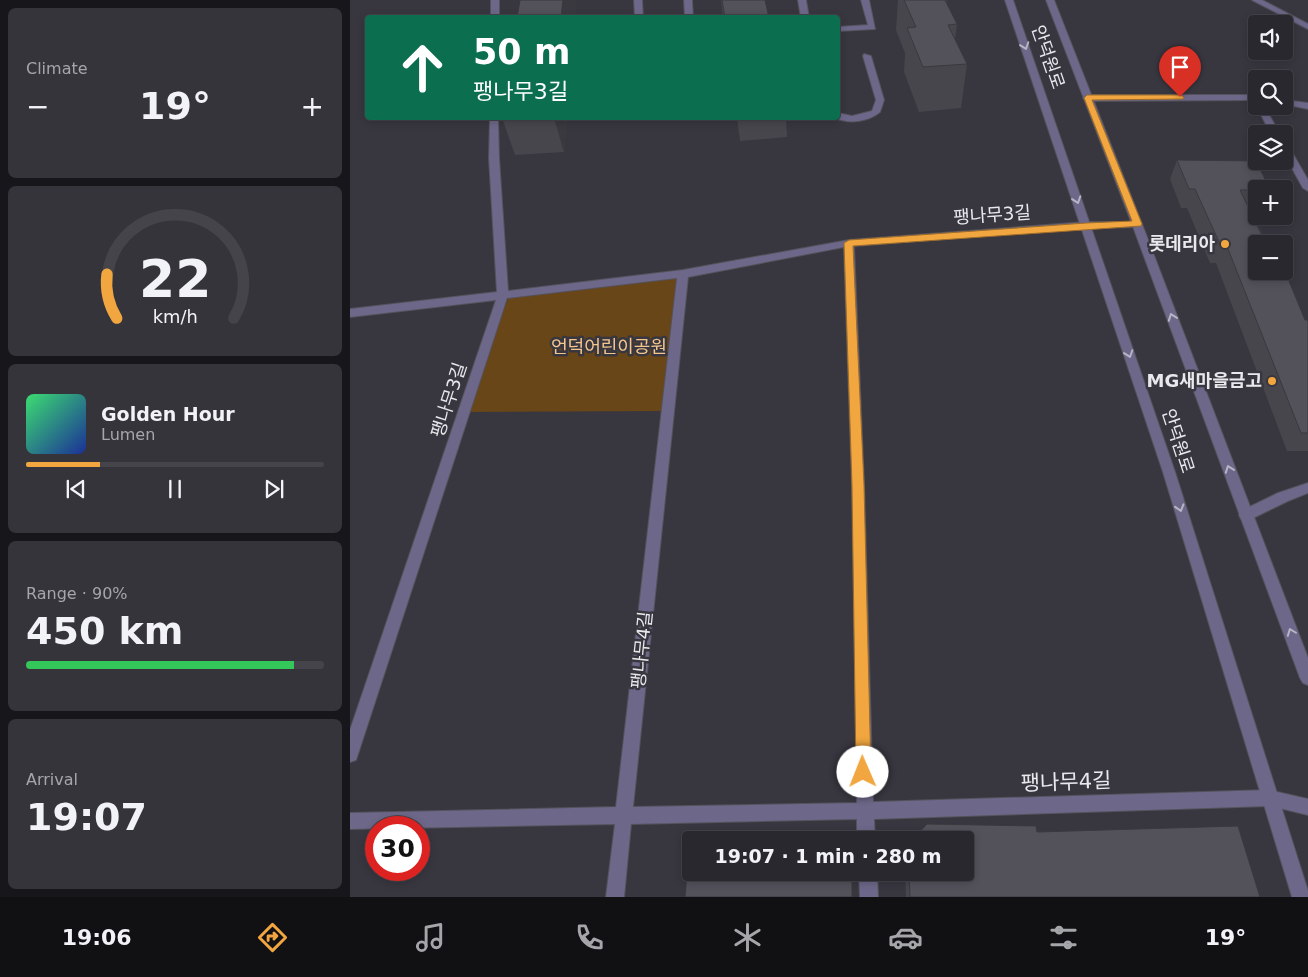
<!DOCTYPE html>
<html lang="en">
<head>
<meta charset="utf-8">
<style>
	:root { --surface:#2a282f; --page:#36343b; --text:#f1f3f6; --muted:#a5a6aa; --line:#46444b; --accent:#f1a63f }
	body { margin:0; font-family:"DejaVu Sans","Noto Sans KR",sans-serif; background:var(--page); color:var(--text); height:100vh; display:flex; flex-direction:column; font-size:19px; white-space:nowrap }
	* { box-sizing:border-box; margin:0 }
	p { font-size:16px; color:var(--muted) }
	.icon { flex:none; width:28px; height:28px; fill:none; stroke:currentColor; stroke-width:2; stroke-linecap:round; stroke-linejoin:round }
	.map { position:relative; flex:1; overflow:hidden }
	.panel { display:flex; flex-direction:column; gap:8px; padding:8px; background:#17161a; width:350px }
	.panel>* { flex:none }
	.hud { position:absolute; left:15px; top:15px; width:475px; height:105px; border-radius:5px; box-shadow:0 2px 8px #0003,0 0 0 1px var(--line); background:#0b6e4f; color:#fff; overflow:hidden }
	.buttons { position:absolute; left:898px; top:15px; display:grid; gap:10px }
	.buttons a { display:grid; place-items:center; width:45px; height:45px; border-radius:5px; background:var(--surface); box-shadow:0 2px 8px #0003,0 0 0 1px var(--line); font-size:25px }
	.speed { position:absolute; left:15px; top:816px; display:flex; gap:10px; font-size:25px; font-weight:700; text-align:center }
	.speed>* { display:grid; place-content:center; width:65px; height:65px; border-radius:50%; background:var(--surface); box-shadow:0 2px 8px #0003,0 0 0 1px var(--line); line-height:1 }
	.speed .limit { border:8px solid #d22; background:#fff; color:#111 }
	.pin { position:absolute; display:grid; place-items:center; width:42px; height:42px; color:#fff; margin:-51px -21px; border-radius:50% 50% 50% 0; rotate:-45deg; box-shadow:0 0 5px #0007 }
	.pin .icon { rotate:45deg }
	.me { position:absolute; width:55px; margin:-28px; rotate:359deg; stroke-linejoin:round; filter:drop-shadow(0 0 4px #0008) }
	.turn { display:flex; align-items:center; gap:18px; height:105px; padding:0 25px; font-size:22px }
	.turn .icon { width:65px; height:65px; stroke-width:2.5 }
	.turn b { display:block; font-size:35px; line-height:42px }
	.big { font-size:38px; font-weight:600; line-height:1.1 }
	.panel .card { flex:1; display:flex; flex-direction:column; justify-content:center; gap:8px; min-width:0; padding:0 18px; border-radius:8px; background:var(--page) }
	.panel .dial { align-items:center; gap:0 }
	.dial svg { height:130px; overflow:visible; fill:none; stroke:var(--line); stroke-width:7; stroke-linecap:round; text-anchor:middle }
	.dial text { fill:var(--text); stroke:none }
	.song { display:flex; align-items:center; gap:15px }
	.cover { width:60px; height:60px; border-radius:8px; background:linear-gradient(135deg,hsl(140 70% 55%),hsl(230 70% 35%)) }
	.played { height:5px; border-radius:2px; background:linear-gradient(90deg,var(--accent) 25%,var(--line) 25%) }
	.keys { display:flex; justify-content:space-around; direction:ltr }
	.heat { display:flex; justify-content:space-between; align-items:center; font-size:28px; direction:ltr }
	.charge { height:8px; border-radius:4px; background:linear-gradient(90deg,#34c759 90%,var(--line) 0) }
	.trip { position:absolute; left:332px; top:831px; width:292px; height:50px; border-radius:5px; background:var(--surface); box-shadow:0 2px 8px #0003,0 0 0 1px var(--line); font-weight:600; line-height:50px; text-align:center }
	.tab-bar { display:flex; height:80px; justify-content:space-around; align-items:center; background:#111013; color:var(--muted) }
	.tab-bar .icon { width:35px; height:35px }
	.tab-bar .active { color:var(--accent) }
	.tab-bar b { font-size:22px; color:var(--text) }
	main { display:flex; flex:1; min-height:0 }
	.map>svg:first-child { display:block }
	.green { fill:#694617 }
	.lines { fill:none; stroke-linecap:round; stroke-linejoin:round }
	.service-casing { stroke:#54525b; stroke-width:2 }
	.minor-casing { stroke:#54525b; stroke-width:2 }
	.tertiary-casing { stroke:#54525b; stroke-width:2 }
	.service { fill:#6d6789; fill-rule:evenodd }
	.minor { fill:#6d6789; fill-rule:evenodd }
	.tertiary { fill:#6d6789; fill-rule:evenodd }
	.wall { fill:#47464d }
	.shaded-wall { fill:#3a393f }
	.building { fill:#53515a; stroke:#3a393f }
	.oneway { stroke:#b7b4c5 }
	.route { fill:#f1a63f; stroke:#9d6c29 }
	.poi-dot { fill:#f1a63f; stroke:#38363f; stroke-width:2 }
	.labels { text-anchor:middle; stroke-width:5; stroke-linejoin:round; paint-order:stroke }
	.street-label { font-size:18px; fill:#e8e8ed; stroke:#38363f }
	.poi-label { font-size:18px; font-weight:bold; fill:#e8e8ed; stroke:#38363f; text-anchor:end }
	.park-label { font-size:18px; fill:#f4c58d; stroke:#38363f }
	.near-street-label { font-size:21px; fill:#e8e8ed; stroke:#38363f }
</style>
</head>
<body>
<main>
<section class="panel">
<div class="card"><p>Climate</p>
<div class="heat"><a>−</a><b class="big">19°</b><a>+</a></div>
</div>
<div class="card dial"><svg viewBox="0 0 100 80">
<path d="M14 69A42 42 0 1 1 86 69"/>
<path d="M14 69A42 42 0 0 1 8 42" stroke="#f1a63f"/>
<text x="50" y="56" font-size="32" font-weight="700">22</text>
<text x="50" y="72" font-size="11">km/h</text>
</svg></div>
<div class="card">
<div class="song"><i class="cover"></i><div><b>Golden Hour</b><p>Lumen</p></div></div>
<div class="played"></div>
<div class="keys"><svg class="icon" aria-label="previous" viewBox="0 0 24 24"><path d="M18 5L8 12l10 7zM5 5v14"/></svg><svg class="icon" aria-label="pause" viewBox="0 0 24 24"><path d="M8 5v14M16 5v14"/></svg><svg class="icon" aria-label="next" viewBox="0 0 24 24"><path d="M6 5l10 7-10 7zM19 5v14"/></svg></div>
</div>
<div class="card"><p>Range · 90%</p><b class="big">450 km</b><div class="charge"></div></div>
<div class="card"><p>Arrival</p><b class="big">19:07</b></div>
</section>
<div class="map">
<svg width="958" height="897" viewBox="0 0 958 897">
	<rect width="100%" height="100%" fill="#38363f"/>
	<polygon class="green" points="333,274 318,411 114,412 160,294"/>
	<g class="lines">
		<g class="service-casing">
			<g id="service">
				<polygon points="284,0 292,0 293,18 285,18"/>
				<polygon points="334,0 342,0 343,18 335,18"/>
				<polygon points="448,0 456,0 459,18 451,18"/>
				<polygon points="511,0 519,0 525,29 488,31 488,27 518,25"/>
				<path d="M514,54L521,56L534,100L530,112C518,122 499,124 485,118H488V113L502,116L522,111L526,100L513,56Z"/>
				<polygon points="919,790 958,799 958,815 913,804 911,798 913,792"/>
			</g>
		</g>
		<g class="minor-casing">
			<g id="minor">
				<rect x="141" y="0" width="8" height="18"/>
				<polygon points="902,0 912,0 958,24 958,29"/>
				<polygon points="906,95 906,100 737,101 733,98 737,95"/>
				<polygon points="934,100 958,103 958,109 934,104"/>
				<polygon points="906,105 914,106 930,134 921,134"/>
				<path d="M140,118H148L149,158L158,291L333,270L499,240L736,222H791L792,224L787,227L736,228L504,246L514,485L523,802L919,790L925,792L927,798L925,804L919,806L524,819L525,840H507V819L281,824L274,897H256L265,824L0,829V813L266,807L327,278L157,298L8,754L6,760L0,762V730L146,300L0,317V309L147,292L139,158ZM494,247L502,485L507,803L283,807L338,277Z"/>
				<polygon points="934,144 939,147 958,180 958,191 953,188 934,154"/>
				<polygon points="958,483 958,493 938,501 901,519 896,521 891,519 889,515 891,511 928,493"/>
				<polygon points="509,872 527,872 528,897 510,897"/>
			</g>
		</g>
		<g class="tertiary-casing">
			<g id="tertiary">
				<polygon points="655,0 663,0 825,472 958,891 958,897 942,897 813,472"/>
				<polygon points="696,0 704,0 792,224 958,658 958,685 953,683 950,678 782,224"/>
			</g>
		</g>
		<use href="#service" class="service"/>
		<use href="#minor" class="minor"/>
		<use href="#tertiary" class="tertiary"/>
	</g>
	<g class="wall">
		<polygon points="371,0 415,0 419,18 373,18"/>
		<polygon points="548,0 597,0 596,3 607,24 605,39 617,64 611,108 569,112 554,72 555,53 546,30"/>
		<polygon points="152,118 217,118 214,152 165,155"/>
		<polygon points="387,118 436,118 437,137 390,141"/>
		<polygon points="827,160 906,189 906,210 900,209 955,320 958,320 958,451 937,451 866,263 860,263 837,208 831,208 820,179"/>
		<polygon points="687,832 910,897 556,897 555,872 616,872"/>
	</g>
	<g class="shaded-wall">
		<polygon points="213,0 227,0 226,18 211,18"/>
		<polygon points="204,118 217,118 214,152"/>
	</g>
	<g class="building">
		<polygon points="170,0 213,0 211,18 167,18"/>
		<polygon points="372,0 415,0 419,18 375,18"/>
		<polygon points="554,0 595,0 607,24 598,25 617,64 573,67 557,28 566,27"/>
		<polygon points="827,160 906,161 920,189 906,189 906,190 890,190 916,244 906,244 906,271 934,271 934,269 955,320 958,320 958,433 951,433 876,244 870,244 845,189 839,189"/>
		<polygon points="577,824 686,826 687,832 888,826 910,897 560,897 559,872 616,872 616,840 562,840"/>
		<polygon points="501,835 501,840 341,840 341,872 502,872 502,897 335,897 340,836"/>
	</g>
	<defs><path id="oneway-chevron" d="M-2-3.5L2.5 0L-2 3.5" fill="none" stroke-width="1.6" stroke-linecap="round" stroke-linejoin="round" transform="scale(1.25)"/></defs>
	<g class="oneway">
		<use href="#oneway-chevron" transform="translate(675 46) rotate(71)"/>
		<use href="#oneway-chevron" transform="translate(727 200) rotate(71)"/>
		<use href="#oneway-chevron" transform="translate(822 317) rotate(-110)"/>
		<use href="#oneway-chevron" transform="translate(779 354) rotate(71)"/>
		<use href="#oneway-chevron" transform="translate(879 469) rotate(-110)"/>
		<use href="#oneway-chevron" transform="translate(830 508) rotate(73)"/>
		<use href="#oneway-chevron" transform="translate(941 632) rotate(-111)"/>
	</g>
	<polygon class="route" points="830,95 834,97 833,99 742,100 792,224 791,226 503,246 514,485 521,772 518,777 513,780 508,777 506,772 502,485 494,243 499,240 736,223 782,221 734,98 737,95"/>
	<g class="poi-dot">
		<circle cx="875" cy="244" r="5"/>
		<circle cx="922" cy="381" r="5"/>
	</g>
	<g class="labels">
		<g class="street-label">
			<text transform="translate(698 57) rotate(71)" y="6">안덕원로</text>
			<text transform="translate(642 215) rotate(-4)" y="6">팽나무3길</text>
			<text transform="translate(99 400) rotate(-72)" y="6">팽나무3길</text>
			<text transform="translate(828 441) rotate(72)" y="6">안덕원로</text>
			<text transform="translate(292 650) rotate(-84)" y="6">팽나무4길</text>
		</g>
		<g class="poi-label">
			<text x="865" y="250">롯데리아</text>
			<text x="912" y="387">MG새마을금고</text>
		</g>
		<g class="park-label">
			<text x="259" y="353">언덕어린이공원</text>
		</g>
		<g class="near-street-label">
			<text transform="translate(716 782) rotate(-2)" y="7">팽나무4길</text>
		</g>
	</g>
</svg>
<div class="buttons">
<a><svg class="icon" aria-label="sound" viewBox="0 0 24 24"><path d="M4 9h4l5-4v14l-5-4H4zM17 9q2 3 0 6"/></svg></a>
<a><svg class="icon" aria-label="search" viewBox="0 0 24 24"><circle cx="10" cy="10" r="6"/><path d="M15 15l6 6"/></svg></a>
<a><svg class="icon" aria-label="layers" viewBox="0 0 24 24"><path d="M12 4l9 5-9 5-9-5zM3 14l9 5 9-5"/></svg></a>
<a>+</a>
<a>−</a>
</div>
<div class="speed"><div class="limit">30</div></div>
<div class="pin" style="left:830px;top:97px;background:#d93025"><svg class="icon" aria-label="arrive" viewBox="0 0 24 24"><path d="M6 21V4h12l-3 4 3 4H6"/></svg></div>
<svg class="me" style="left:513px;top:772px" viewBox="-20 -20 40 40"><circle r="19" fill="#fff"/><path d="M0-13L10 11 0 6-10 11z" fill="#f1a63f"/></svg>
<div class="trip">19:07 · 1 min · 280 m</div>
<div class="hud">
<div class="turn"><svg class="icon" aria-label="ahead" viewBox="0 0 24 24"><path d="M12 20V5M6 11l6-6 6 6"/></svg><div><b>50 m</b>팽나무3길</div></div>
</div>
</div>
</main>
<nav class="tab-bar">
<b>19:06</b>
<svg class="icon active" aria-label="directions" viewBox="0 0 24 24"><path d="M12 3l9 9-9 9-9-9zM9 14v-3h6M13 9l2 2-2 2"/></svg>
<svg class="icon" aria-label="music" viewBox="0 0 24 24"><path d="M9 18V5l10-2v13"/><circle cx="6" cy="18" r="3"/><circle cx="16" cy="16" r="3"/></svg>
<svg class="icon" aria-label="phone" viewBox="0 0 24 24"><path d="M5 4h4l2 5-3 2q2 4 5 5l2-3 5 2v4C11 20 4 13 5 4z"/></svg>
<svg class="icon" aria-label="climate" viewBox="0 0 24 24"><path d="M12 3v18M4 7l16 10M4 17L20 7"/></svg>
<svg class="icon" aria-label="car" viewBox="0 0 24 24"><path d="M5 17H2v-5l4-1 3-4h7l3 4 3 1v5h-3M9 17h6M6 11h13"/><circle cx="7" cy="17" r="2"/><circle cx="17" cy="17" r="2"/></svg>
<svg class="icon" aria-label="filters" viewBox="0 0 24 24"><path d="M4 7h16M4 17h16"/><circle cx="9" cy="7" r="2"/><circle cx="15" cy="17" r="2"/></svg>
<b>19°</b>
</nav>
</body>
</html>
